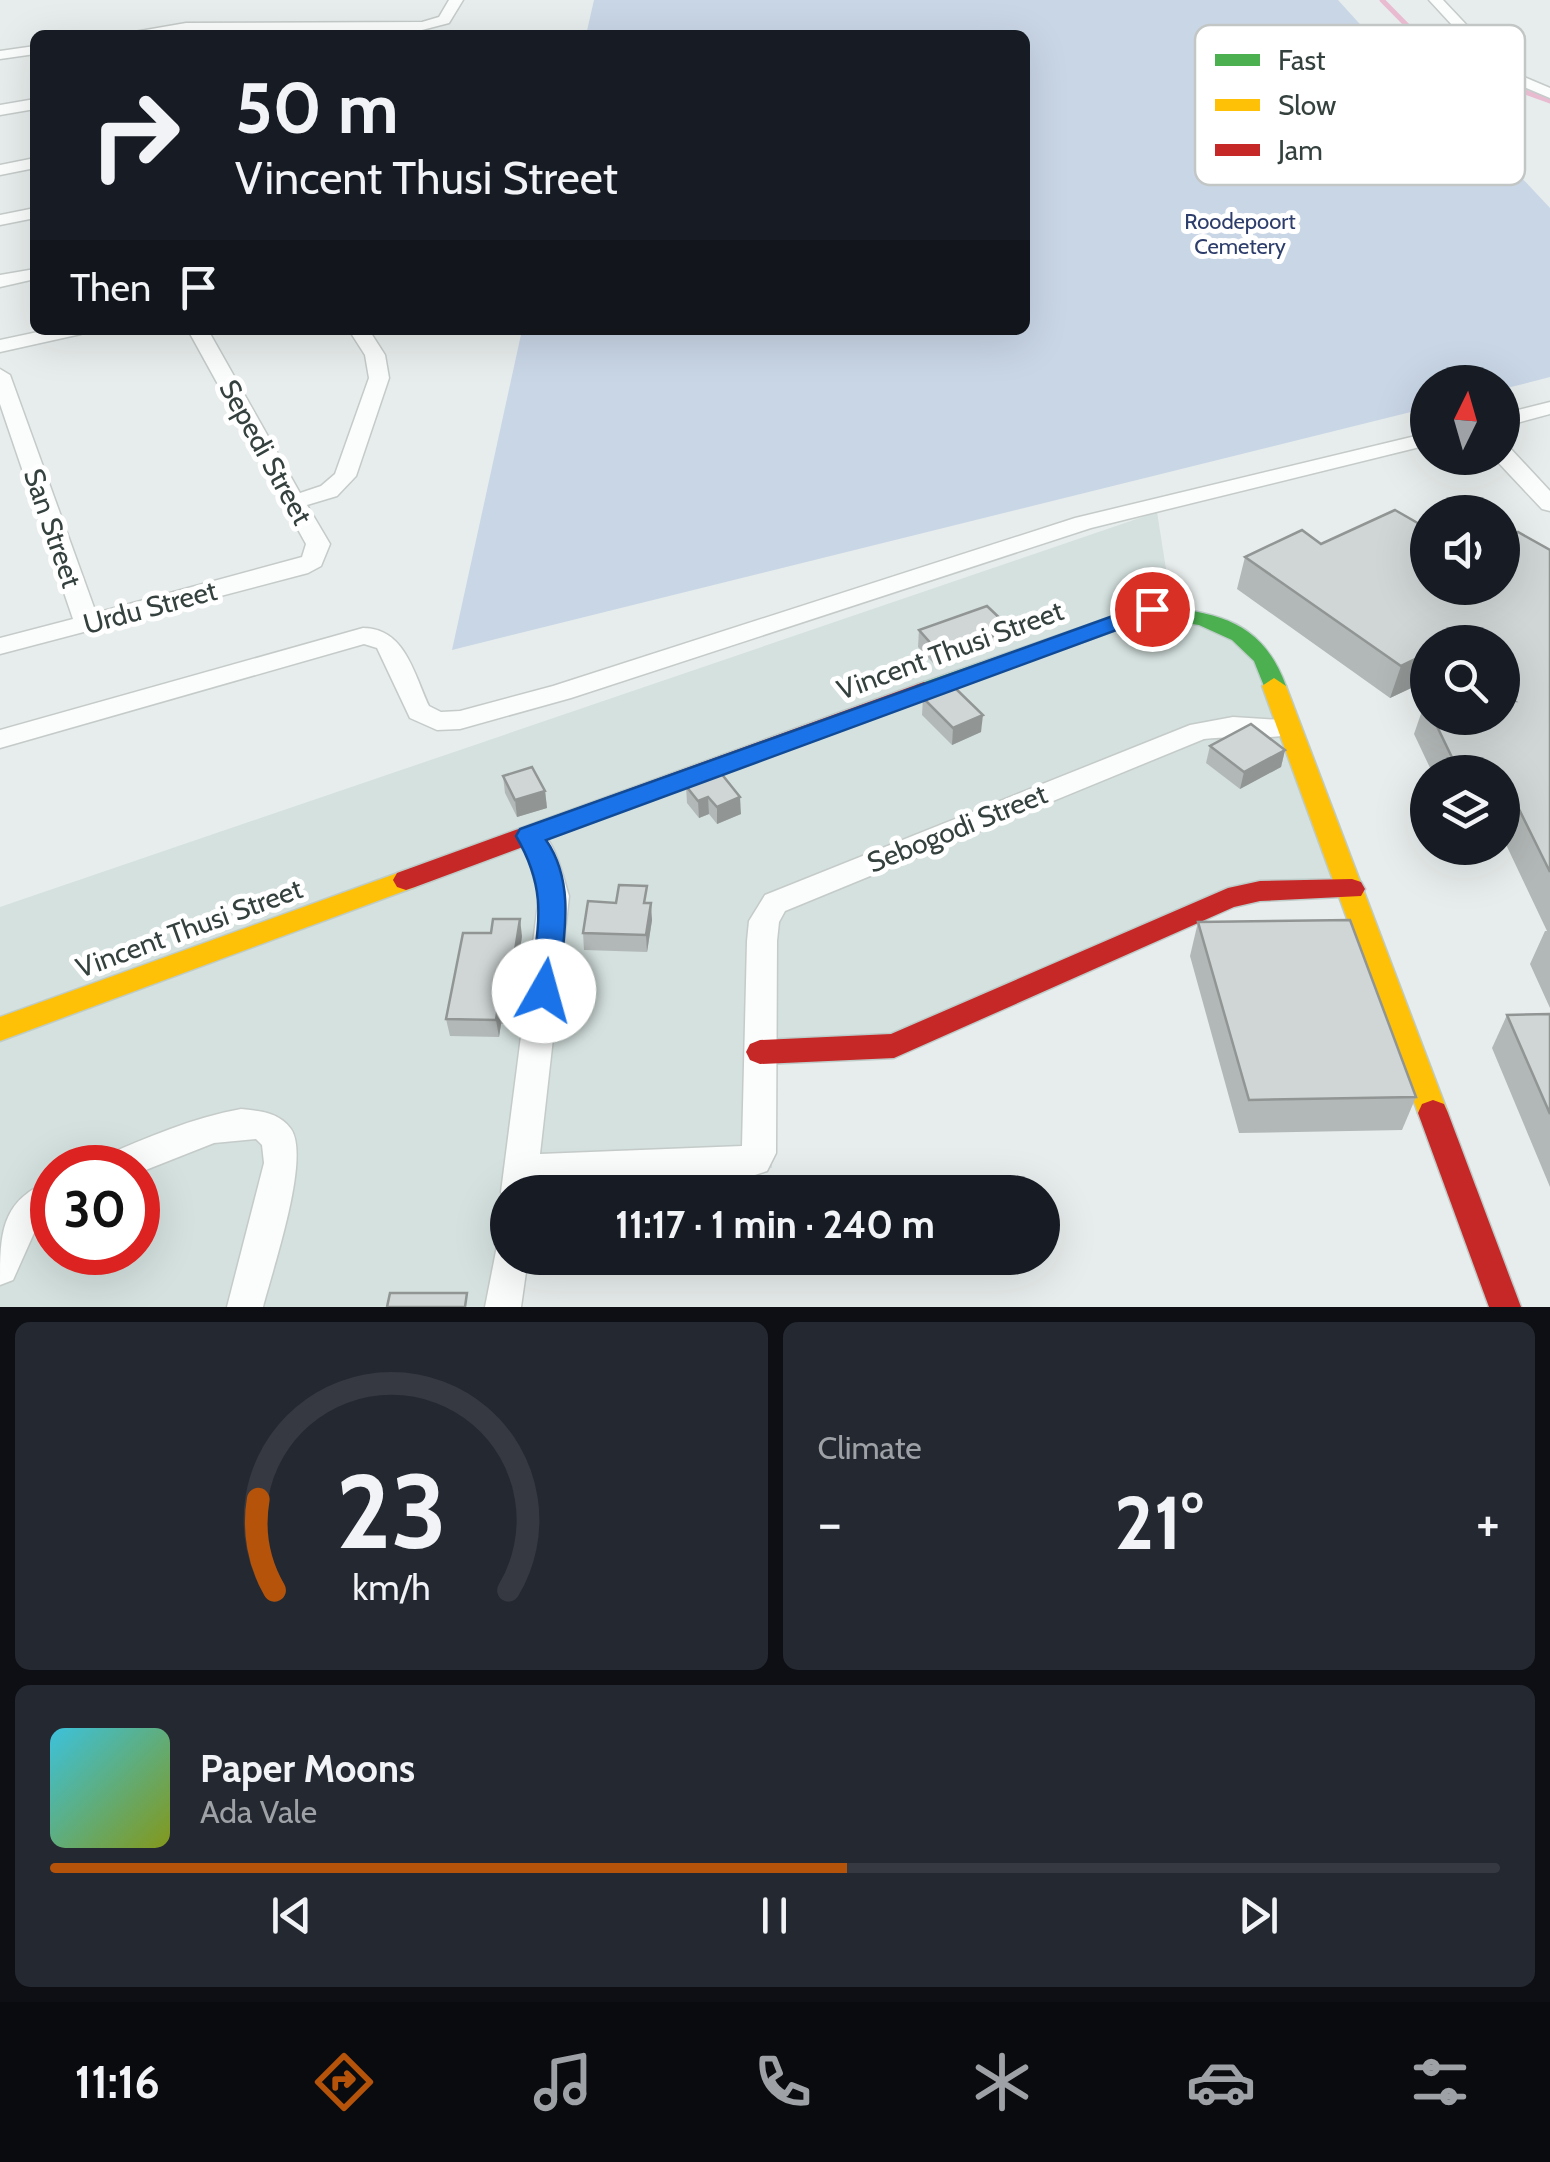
<!DOCTYPE html>
<html lang="en">
<head>
<meta charset="utf-8">
<style>
	:root { --surface:#171b24; --page:#242831; --text:#f1f3f6; --muted:#9ea1a6; --line:#363941; --accent:#b45309 }
	body { margin:0; font-family:Cabin,sans-serif; background:var(--page); color:var(--text); height:100vh; display:flex; flex-direction:column; font-size:38px; white-space:nowrap }
	* { box-sizing:border-box; margin:0 }
	p { font-size:32px; color:var(--muted) }
	.icon { flex:none; width:55px; height:55px; fill:none; stroke:currentColor; stroke-width:2; stroke-linecap:round; stroke-linejoin:round }
	.map { position:relative; height:1307px; overflow:hidden }
	.drawer { display:flex; flex-direction:column; gap:15px; padding:15px; background:#0d0f14; flex:1 }
	.drawer>* { flex:none }
	.guide { position:absolute; left:30px; top:30px; width:1000px; height:305px; border-radius:15px; box-shadow:0 10px 40px #0002; background:#171b24; color:var(--text); overflow:hidden }
	.needle { width:65px; rotate:5deg }
	.tools { position:absolute; left:1410px; top:365px; display:grid; gap:20px }
	.tools a { display:grid; place-items:center; width:110px; height:110px; border-radius:50%; background:var(--surface); box-shadow:0 10px 40px #0002; font-size:50px }
	.speed { position:absolute; left:30px; top:1145px; display:flex; gap:20px; font-size:50px; font-weight:700; text-align:center }
	.speed>* { display:grid; place-content:center; width:130px; height:130px; border-radius:50%; background:var(--surface); box-shadow:0 10px 40px #0002; line-height:1 }
	.speed .limit { border:15px solid #d22; background:#fff; color:#111 }
	.pin { position:absolute; display:grid; place-items:center; width:85px; height:85px; color:#fff; margin:-42px; border:5px solid #fff; border-radius:50%; box-shadow:0 2px 10px #0007 }
	.me { position:absolute; width:110px; margin:-55px; rotate:7deg; stroke-linejoin:round; filter:drop-shadow(0 0 8px #0008) }
	.turn { display:flex; align-items:center; gap:35px; height:210px; padding:0 40px; font-size:45px }
	.turn .icon { width:130px; height:130px; stroke-width:2.5 }
	.turn b { display:block; font-size:70px; line-height:85px }
	.then { display:flex; align-items:center; height:95px; padding:0 40px; background:#0003; gap:20px; font-size:38px }
	.big { font-size:75px; font-weight:700; line-height:1.1 }
	.drawer .widget { flex:1; display:flex; flex-direction:column; justify-content:center; gap:15px; min-width:0; padding:0 35px; border-radius:15px; background:var(--page) }
	.drawer .dial { align-items:center; gap:0 }
	.dial svg { height:260px; overflow:visible; fill:none; stroke:var(--line); stroke-width:7; stroke-linecap:round; text-anchor:middle }
	.dial text { fill:var(--text); stroke:none }
	.song { display:flex; align-items:center; gap:30px }
	.cover { width:120px; height:120px; border-radius:15px; background:linear-gradient(135deg,hsl(190 70% 55%),hsl(70 70% 35%)) }
	.played { height:10px; border-radius:5px; background:linear-gradient(90deg,var(--accent) 55%,var(--line) 55%) }
	.keys { display:flex; justify-content:space-around; direction:ltr }
	.heat { display:flex; justify-content:space-between; align-items:center; font-size:55px; direction:ltr }
	.drawer .tiles { flex:1; display:grid; gap:15px; grid-template-columns:1fr 1fr }
	.widget:last-child { grid-column:span 2 }
	.trip { position:absolute; left:490px; top:1175px; width:570px; height:100px; border-radius:50px; background:var(--surface); box-shadow:0 10px 40px #0002; font-weight:700; line-height:100px; text-align:center }
	.tabs { display:flex; height:160px; justify-content:space-around; align-items:center; background:#090b0e; color:var(--muted) }
	.tabs .icon { width:70px; height:70px }
	.tabs .on { color:var(--accent) }
	.tabs b { font-size:45px; color:var(--text) }
	.map>svg:first-child { display:block }
	.residential { fill:#d4e1de; fill-rule:evenodd }
	.green { fill:#c9d6e6 }
	.lines { fill:none; stroke-linecap:round; stroke-linejoin:round }
	.stream { stroke:#e8bbd0; stroke-width:5 }
	.street-casing { stroke:#c4cbc9; stroke-width:3 }
	.fast-casing { stroke:#beccc9; stroke-width:3 }
	.slow-casing { stroke:#beccc9; stroke-width:3 }
	.jam-casing { stroke:#beccc9; stroke-width:3 }
	.street { fill:#fbfcfc; fill-rule:evenodd }
	.fast { fill:#4caf50; fill-rule:evenodd }
	.slow { fill:#ffc107; fill-rule:evenodd }
	.jam { fill:#c62828; fill-rule:evenodd }
	.wall { fill:#b2b8b7 }
	.shaded-wall { fill:#919695 }
	.building { fill:#cfd6d5; stroke:#919695; stroke-width:2.5 }
	.route { fill:#1a73e8; stroke:#114b97; stroke-width:2.5 }
	.labels { text-anchor:middle; stroke-width:10; stroke-linejoin:round; paint-order:stroke }
	.far-park-label { font-size:22px; fill:#2e3e6c; stroke:#fff }
	.street-label { font-size:28px; fill:#34413e; stroke:#fff }
	.key { fill:#fff; stroke:#c2c6c5; stroke-width:2.5 }
	.key-label { font-size:28px; fill:#34413e }
</style>
</head>
<body>
<div class="map">
<svg width="1550" height="1307" viewBox="0 0 1550 1307">
	<rect width="100%" height="100%" fill="#e7edec"/>
	<path class="residential" d="M1157,512L1172,607L1237,627L1364,886L1254,890L906,1050L768,1052L772,1168L533,1177L531,1192H508V1258H523L517,1307H0V907ZM52,1168H138V1252H52Z"/>
	<polygon class="green" points="594,0 1338,0 1408,77 1390,82 1438,125 1473,126 1550,208 1550,377 1503,389 1502,382 1428,382 1427,408 452,650 522,330 1025,330 1025,35 586,35"/>
	<g class="lines">
		<polyline class="stream" points="1382,0 1443,62 1550,101"/>
		<g class="street-casing">
			<g id="street">
				<polygon points="449,0 463,0 449,23 422,30 117,35 186,23 422,22 439,17"/>
				<polygon points="1429,0 1443,0 1510,71 1550,88 1550,98 1500,77"/>
				<polygon points="35,46 35,54 0,59 0,51"/>
				<polygon points="35,99 35,109 0,115 0,105"/>
				<polygon points="35,158 35,168 0,175 0,165"/>
				<polygon points="35,208 35,218 0,225 0,215"/>
				<polygon points="35,269 35,279 0,287 0,275"/>
				<polygon points="47,330 84,330 81,334 0,352 0,340"/>
				<polygon points="188,330 208,330 300,493 321,486 335,474 369,378 365,355 349,330 369,330 385,355 389,378 356,476 337,496 307,505 330,544 321,566 308,573 0,654 0,638 73,619 0,404 0,369 10,375 96,613 302,557 306,544"/>
				<polygon points="1550,402 1550,414 1502,427 1502,414"/>
				<path d="M1428,433V445L1091,528L571,698L460,729L437,730L410,718L377,648L364,644L0,748V730L363,628C405,628 414,674 429,706L441,712L460,711L553,686L1075,518Z"/>
				<polygon points="1502,447 1510,448 1550,491 1550,511 1542,509 1494,458 1502,458"/>
				<path d="M1233,717L1297,721L1301,727L1297,733C1268,741 1234,735 1204,739L785,911L779,922L777,941L776,1153L767,1171L755,1175L536,1184L535,1192H508L506,1203L501,1192L539,896L528,857L515,836L519,829C553,819 561,872 569,896L540,1154L742,1146L747,941L749,921L765,895L1190,725Z"/>
				<path d="M241,1109C260,1111 279,1112 291,1129C311,1158 272,1271 263,1307H227L264,1163L262,1145L256,1139L214,1143L138,1173V1168H97L102,1157C148,1137 192,1118 241,1109Z"/>
				<path d="M52,1180V1214L38,1224L13,1280L0,1285C0,1234 0,1200 52,1180Z"/>
				<polygon points="508,1243 508,1258 528,1258 521,1307 485,1307 497,1246"/>
			</g>
		</g>
		<g class="fast-casing">
			<path id="fast" d="M1148,604C1214,614 1260,616 1286,686L1282,691H1266L1254,661L1232,640L1199,625L1150,618L932,695L924,698L912,690L916,685Z"/>
		</g>
		<g class="slow-casing">
			<g id="slow">
				<polygon points="1274,678 1286,686 1448,1113 1444,1122 1433,1126 1422,1122 1418,1113 1262,686"/>
				<polygon points="406,870 415,873 419,880 415,887 0,1041 0,1017"/>
			</g>
		</g>
		<g class="jam-casing">
			<g id="jam">
				<polygon points="924,682 932,685 936,690 932,695 415,887 406,890 397,887 393,880 397,873"/>
				<polygon points="1352,879 1361,882 1365,889 1361,896 1260,901 1234,907 894,1058 760,1064 750,1060 746,1052 750,1044 760,1040 891,1034 1228,888 1260,881"/>
				<polygon points="1433,1100 1444,1104 1448,1113 1521,1307 1489,1307 1418,1113 1422,1104"/>
			</g>
		</g>
		<use href="#street" class="street"/>
		<use href="#fast" class="fast"/>
		<use href="#slow" class="slow"/>
		<use href="#jam" class="jam"/>
	</g>
	<g class="wall">
		<polygon points="1321,544 1428,588 1550,550 1550,1008 1530,964 1545,931 1547,931 1502,836 1502,772 1432,772 1414,734 1425,702 1428,702 1428,718 1502,718 1502,642 1428,642 1428,685 1424,682 1390,698 1237,589 1245,557"/>
		<polygon points="919,630 1006,642 934,664 918,647"/>
		<polygon points="923,698 981,732 952,745 922,715"/>
		<polygon points="1210,746 1285,750 1281,767 1240,789 1206,763"/>
		<polygon points="503,776 545,791 547,808 517,817 505,793"/>
		<polygon points="686,786 741,814 717,824 709,814 699,818 687,803"/>
		<polygon points="616,903 648,903 652,920 647,952 584,950 583,933"/>
		<polygon points="1198,922 1416,1097 1402,1130 1239,1133 1190,956"/>
		<polygon points="522,936 509,1024 501,1024 499,1037 450,1036 446,1019"/>
		<polygon points="1550,1014 1550,1187 1492,1048 1507,1015"/>
	</g>
	<g class="shaded-wall">
		<polygon points="1008,626 1006,642 934,664 935,648"/>
		<polygon points="1428,653 1428,673 1424,682 1390,698 1401,666"/>
		<polygon points="983,715 981,732 952,745 953,728"/>
		<polygon points="1285,750 1281,767 1240,789 1244,772"/>
		<polygon points="545,791 547,808 517,817 515,800"/>
		<polygon points="708,797 709,814 699,818 698,801"/>
		<polygon points="740,797 741,814 717,824 717,807"/>
		<polygon points="651,903 652,920 647,952 646,935"/>
		<polygon points="520,919 522,936 509,1024 506,1007"/>
		<polygon points="498,1007 501,1024 499,1037 496,1020"/>
	</g>
	<g class="building">
		<polygon points="1395,510 1428,529 1428,588 1502,588 1502,541 1518,532 1550,550 1550,872 1515,801 1502,801 1502,772 1459,772 1433,718 1502,718 1502,701 1514,701 1502,694 1502,642 1428,642 1428,653 1401,666 1245,557 1302,530 1321,544"/>
		<polygon points="987,606 1008,626 935,648 919,630"/>
		<polygon points="953,686 983,715 953,728 923,698"/>
		<polygon points="1251,724 1285,750 1244,772 1210,746"/>
		<polygon points="532,767 545,791 515,800 503,776"/>
		<polygon points="720,772 740,797 717,807 708,797 698,801 686,786"/>
		<polygon points="619,885 647,886 644,903 651,903 646,935 583,933 588,901 616,903"/>
		<polygon points="493,919 520,919 506,1007 498,1007 496,1020 446,1019 463,933 491,933"/>
		<polygon points="1350,920 1416,1097 1249,1100 1198,922"/>
		<polygon points="1550,1014 1550,1114 1507,1015"/>
		<polygon points="390,1293 467,1293 465,1307 387,1307"/>
	</g>
	<path class="route" d="M1152,602L1163,609L1160,614L546,840C577,885 563,940 558,991L554,999L544,1002L534,999L530,991C537,928 550,894 516,836L520,829Z"/>
	<g class="labels">
		<g class="far-park-label">
			<text x="1240" y="229">Roodepoort<tspan x="1240" dy="25">Cemetery</tspan></text>
		</g>
		<g class="street-label">
			<text transform="translate(266 452) rotate(61)" y="10">Sepedi Street</text>
			<text transform="translate(53 528) rotate(71)" y="10">San Street</text>
			<text transform="translate(150 607) rotate(-15)" y="10">Urdu Street</text>
			<text transform="translate(950 650) rotate(-20)" y="10">Vincent Thusi Street</text>
			<text transform="translate(957 828) rotate(-22)" y="10">Sebogodi Street</text>
			<text transform="translate(189 928) rotate(-20)" y="10">Vincent Thusi Street</text>
		</g>
	</g>
	<rect x="1195" y="25" width="330" height="160" rx="15" class="key"/>
	<rect x="1215" y="54" width="45" height="12" fill="#4caf50"/>
	<rect x="1215" y="99" width="45" height="12" fill="#ffc107"/>
	<rect x="1215" y="144" width="45" height="12" fill="#c62828"/>
	<g class="key-label">
		<text x="1278" y="70">Fast</text>
		<text x="1278" y="115">Slow</text>
		<text x="1278" y="160">Jam</text>
	</g>
</svg>
<div class="tools">
<a><svg class="needle" viewBox="-14 -14 28 28"><path d="M0-13l5 13h-10z" fill="#e53935"/><path d="M0 13l5-13h-10z" fill="#9ea1a6"/></svg></a>
<a><svg class="icon" aria-label="sound" viewBox="0 0 24 24"><path d="M4 9h4l5-4v14l-5-4H4zM17 9q2 3 0 6"/></svg></a>
<a><svg class="icon" aria-label="search" viewBox="0 0 24 24"><circle cx="10" cy="10" r="6"/><path d="M15 15l6 6"/></svg></a>
<a><svg class="icon" aria-label="layers" viewBox="0 0 24 24"><path d="M12 4l9 5-9 5-9-5zM3 14l9 5 9-5"/></svg></a>
</div>
<div class="speed"><div class="limit">30</div></div>
<div class="pin" style="left:1152px;top:609px;background:#d93025"><svg class="icon" aria-label="arrive" viewBox="0 0 24 24"><path d="M6 21V4h12l-3 4 3 4H6"/></svg></div>
<svg class="me" style="left:544px;top:991px" viewBox="-20 -20 40 40"><circle r="19" fill="#fff"/><path d="M0-13L10 11 0 6-10 11z" fill="#1a73e8"/></svg>
<div class="trip">11:17 · 1 min · 240 m</div>
<div class="guide">
<div class="turn"><svg class="icon" aria-label="right" viewBox="0 0 24 24"><path d="M7 20v-9h11M14 6l5 5-5 5"/></svg><div><b>50 m</b>Vincent Thusi Street</div></div>
<div class="then">Then<svg class="icon" aria-label="arrive" viewBox="0 0 24 24"><path d="M6 21V4h12l-3 4 3 4H6"/></svg></div>
</div>
</div>
<section class="drawer">
<div class="tiles">
<div class="widget dial"><svg viewBox="0 0 100 80">
<path d="M14 69A42 42 0 1 1 86 69"/>
<path d="M14 69A42 42 0 0 1 9 41" stroke="#b45309"/>
<text x="50" y="56" font-size="32" font-weight="700">23</text>
<text x="50" y="72" font-size="11">km/h</text>
</svg></div>
<div class="widget"><p>Climate</p>
<div class="heat"><a>−</a><b class="big">21°</b><a>+</a></div>
</div>
<div class="widget">
<div class="song"><i class="cover"></i><div><b>Paper Moons</b><p>Ada Vale</p></div></div>
<div class="played"></div>
<div class="keys"><svg class="icon" aria-label="previous" viewBox="0 0 24 24"><path d="M18 5L8 12l10 7zM5 5v14"/></svg><svg class="icon" aria-label="pause" viewBox="0 0 24 24"><path d="M8 5v14M16 5v14"/></svg><svg class="icon" aria-label="next" viewBox="0 0 24 24"><path d="M6 5l10 7-10 7zM19 5v14"/></svg></div>
</div>
</div>
</section>
<nav class="tabs">
<b>11:16</b>
<svg class="icon on" aria-label="directions" viewBox="0 0 24 24"><path d="M12 3l9 9-9 9-9-9zM9 14v-3h6M13 9l2 2-2 2"/></svg>
<svg class="icon" aria-label="music" viewBox="0 0 24 24"><path d="M9 18V5l10-2v13"/><circle cx="6" cy="18" r="3"/><circle cx="16" cy="16" r="3"/></svg>
<svg class="icon" aria-label="phone" viewBox="0 0 24 24"><path d="M5 4h4l2 5-3 2q2 4 5 5l2-3 5 2v4C11 20 4 13 5 4z"/></svg>
<svg class="icon" aria-label="climate" viewBox="0 0 24 24"><path d="M12 3v18M4 7l16 10M4 17L20 7"/></svg>
<svg class="icon" aria-label="car" viewBox="0 0 24 24"><path d="M5 17H2v-5l4-1 3-4h7l3 4 3 1v5h-3M9 17h6M6 11h13"/><circle cx="7" cy="17" r="2"/><circle cx="17" cy="17" r="2"/></svg>
<svg class="icon" aria-label="filters" viewBox="0 0 24 24"><path d="M4 7h16M4 17h16"/><circle cx="9" cy="7" r="2"/><circle cx="15" cy="17" r="2"/></svg>
</nav>
</body>
</html>
